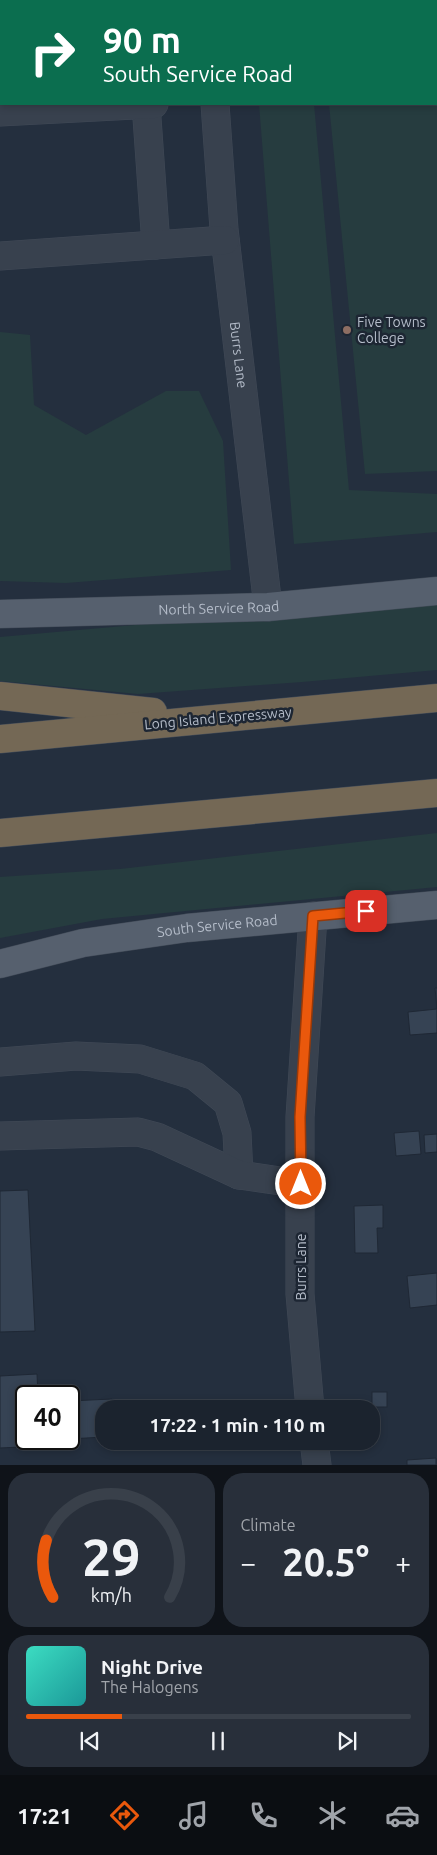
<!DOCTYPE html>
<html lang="en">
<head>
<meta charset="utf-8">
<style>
	:root { --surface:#1b232e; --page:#282f3a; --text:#f1f3f6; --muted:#a0a4aa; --line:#39404a; --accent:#ea580c }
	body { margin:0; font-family:Ubuntu,sans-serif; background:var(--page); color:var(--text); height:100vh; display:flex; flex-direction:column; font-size:19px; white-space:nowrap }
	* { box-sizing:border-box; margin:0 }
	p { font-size:16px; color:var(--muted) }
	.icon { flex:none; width:28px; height:28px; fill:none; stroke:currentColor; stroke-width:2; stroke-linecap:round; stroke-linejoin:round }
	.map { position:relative; height:1465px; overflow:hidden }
	.sheet { display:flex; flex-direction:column; gap:8px; padding:8px; background:#0f1319; flex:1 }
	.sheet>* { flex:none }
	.banner { position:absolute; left:0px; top:0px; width:438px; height:105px; box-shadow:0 2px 8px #0003,0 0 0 1px var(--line); background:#0b6e4f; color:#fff; overflow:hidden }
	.speed { position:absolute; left:15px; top:1385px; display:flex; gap:10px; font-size:25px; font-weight:700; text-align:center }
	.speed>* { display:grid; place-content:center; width:65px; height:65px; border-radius:50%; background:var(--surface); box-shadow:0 2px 8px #0003,0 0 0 1px var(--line); line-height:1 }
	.speed .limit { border:2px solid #111; border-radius:8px; background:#fff; color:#111 }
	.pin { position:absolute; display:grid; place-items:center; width:42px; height:42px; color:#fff; margin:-21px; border-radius:10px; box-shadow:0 2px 8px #0006 }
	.me { position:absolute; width:55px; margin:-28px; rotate:0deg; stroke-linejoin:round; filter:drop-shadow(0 0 4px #0008) }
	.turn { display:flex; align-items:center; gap:18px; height:105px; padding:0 20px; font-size:22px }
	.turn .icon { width:65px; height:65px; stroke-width:2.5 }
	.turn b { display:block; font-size:35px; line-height:42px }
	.big { font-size:38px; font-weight:700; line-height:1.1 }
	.sheet .widget { flex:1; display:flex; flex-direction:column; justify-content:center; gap:8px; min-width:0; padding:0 18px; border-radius:20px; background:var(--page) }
	.sheet .dial { align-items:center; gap:0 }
	.dial svg { height:130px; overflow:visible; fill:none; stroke:var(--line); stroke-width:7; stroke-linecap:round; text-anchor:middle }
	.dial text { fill:var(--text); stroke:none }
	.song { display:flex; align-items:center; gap:15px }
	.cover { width:60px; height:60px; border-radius:8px; background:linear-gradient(135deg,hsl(170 70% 55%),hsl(180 70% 35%)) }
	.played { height:5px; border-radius:2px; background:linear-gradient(90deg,var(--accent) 25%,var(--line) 25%) }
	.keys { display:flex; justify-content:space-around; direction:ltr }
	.heat { display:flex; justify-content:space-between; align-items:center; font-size:28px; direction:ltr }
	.sheet .tiles { flex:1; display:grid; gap:8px; grid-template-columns:1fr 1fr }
	.widget:last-child { grid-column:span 2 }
	.trip { position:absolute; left:95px; top:1400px; width:285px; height:50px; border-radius:20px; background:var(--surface); box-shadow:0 2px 8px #0003,0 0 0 1px var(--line); font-weight:700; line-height:50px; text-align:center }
	.menu { display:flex; height:80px; justify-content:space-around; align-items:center; background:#0b0e12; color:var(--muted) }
	.menu .icon { width:35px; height:35px }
	.menu .selected { color:var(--accent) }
	.menu b { font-size:22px; color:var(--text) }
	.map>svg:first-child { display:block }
	.green { fill:#263c3f }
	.building { fill:#364354; stroke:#1f2835 }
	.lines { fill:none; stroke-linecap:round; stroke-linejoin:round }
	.minor-casing { stroke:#414a57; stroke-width:29 }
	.major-casing { stroke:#414a57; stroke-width:29 }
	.highway-casing { stroke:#434c59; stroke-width:29 }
	.minor { stroke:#38414e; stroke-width:28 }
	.major { stroke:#56606e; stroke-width:28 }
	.highway { stroke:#746855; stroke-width:28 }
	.route-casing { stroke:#983908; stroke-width:12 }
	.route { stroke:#ea580c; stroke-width:9 }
	.education-dot { fill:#8d6e63; stroke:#1d2633; stroke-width:2 }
	.labels { text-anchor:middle; stroke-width:5; stroke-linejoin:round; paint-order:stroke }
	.poi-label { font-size:14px; fill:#b4bcc9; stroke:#1d2633; text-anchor:start }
	.street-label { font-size:14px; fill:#b4bcc9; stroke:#1d2633 }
</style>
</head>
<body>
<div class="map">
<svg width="437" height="1465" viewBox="0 0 437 1465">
	<rect width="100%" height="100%" fill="#242f3e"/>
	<g class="green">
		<polygon points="319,0 437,0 437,471 365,474 329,104 436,104 436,1"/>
		<polygon points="259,104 314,104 349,490 437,494 437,532 294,544"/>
		<polygon points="0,332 30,335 34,405 86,435 166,391 199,391 223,441 231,570 66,583 0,581"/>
		<polygon points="437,598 437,670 302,682 138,694 0,681 0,637"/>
		<polygon points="437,833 437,887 102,919 0,938 0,877 120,869"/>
	</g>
	<g class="building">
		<polygon points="435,988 437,988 437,1033 410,1035 408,1012 437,1009"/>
		<polygon points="419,1131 421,1154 396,1156 394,1133"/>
		<polygon points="437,1134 437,1152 425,1153 424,1135"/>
		<polygon points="28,1190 35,1331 0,1332 0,1191"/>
		<polygon points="383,1205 383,1228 377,1228 378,1253 355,1253 354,1206"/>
		<polygon points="437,1273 437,1305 410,1308 407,1276"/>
		<polygon points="37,1374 38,1396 26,1396 26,1439 64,1439 42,1440 42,1446 0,1448 0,1376"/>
		<rect x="372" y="1392" width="15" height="15"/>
		<polygon points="112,1399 112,1409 104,1409 104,1437 69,1439 69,1401"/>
		<polygon points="436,1458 436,1465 407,1465 407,1460"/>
	</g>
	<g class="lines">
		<g class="minor-casing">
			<g id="minor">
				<polyline points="138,0 138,1"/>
				<polyline points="208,0 208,1"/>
				<polyline points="146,104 156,245"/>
				<path id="s1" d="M215,104L224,229L268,607"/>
				<polyline points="0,112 154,104"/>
				<polyline points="0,256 225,240"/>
				<polyline points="0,1062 76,1056 140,1059 195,1076 228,1103 237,1133 239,1175"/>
				<polyline points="0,1136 138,1132 157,1137 239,1175 301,1184"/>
				<polyline points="310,1409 300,1294 300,1117 313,916"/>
				<polyline points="314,1441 317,1465"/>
			</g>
		</g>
		<g class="major-casing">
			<g id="major">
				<path id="s2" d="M0,614L268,607L437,591"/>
				<path id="s3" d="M0,964L83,943L187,928L437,905"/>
			</g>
		</g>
		<g class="highway-casing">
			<g id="highway">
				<polyline points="0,696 153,712"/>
				<polyline points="0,739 437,698"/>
				<polyline points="0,833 437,793"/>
			</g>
		</g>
		<use href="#minor" class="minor"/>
		<use href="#major" class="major"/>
		<use href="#highway" class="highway"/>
	</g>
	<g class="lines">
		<g class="route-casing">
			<polyline id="route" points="301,1184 300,1117 313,916 366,911"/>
		</g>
		<use href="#route" class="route"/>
	</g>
	<circle class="education-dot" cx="347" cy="330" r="5"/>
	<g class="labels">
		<g class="poi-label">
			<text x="357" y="327">Five Towns<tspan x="357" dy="16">College</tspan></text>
		</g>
		<g class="street-label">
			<text dy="5" stroke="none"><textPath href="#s1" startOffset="252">Burrs Lane</textPath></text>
			<text dy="5" stroke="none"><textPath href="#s2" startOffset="219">North Service Road</textPath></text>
			<text transform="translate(218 718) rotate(-5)" y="5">Long Island Expressway</text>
			<text dy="5" stroke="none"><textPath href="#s3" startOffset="221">South Service Road</textPath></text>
			<text transform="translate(301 1267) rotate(-90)" y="5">Burrs Lane</text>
		</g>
	</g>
</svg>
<div class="speed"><div class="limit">40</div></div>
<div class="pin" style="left:366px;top:911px;background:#d93025"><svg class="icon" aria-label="arrive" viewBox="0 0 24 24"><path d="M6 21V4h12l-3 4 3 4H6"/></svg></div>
<svg class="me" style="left:301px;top:1184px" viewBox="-20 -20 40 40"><circle r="17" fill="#ea580c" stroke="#fff" stroke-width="3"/><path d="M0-11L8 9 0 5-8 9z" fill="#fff"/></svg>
<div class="trip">17:22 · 1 min · 110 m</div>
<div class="banner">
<div class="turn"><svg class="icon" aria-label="right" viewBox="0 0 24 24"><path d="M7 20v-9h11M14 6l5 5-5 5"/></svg><div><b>90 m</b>South Service Road</div></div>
</div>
</div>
<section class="sheet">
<div class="tiles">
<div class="widget dial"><svg viewBox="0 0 100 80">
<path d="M14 69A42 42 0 1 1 86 69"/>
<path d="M14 69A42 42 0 0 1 10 34" stroke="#ea580c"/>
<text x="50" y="56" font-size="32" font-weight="700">29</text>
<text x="50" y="72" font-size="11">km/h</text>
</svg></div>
<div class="widget"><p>Climate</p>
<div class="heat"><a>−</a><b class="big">20.5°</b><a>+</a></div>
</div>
<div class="widget">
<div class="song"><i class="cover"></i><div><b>Night Drive</b><p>The Halogens</p></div></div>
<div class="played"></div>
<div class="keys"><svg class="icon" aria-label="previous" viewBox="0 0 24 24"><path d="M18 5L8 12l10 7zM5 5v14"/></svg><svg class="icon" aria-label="pause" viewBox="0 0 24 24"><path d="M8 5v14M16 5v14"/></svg><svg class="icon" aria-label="next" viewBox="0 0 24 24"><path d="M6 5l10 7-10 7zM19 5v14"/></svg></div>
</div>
</div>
</section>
<nav class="menu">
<b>17:21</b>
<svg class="icon selected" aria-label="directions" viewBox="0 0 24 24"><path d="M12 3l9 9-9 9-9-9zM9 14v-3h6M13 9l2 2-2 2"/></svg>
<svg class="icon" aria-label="music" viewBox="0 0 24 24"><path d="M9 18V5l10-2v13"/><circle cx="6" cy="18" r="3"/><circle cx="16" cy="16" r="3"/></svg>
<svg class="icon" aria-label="phone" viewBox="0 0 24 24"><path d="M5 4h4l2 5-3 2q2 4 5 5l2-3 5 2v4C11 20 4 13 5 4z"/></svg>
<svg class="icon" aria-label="climate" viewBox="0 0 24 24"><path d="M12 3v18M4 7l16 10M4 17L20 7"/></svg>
<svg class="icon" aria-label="car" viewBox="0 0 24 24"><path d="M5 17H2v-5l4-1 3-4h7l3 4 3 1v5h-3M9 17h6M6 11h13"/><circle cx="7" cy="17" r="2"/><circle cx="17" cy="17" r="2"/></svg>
</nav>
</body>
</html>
